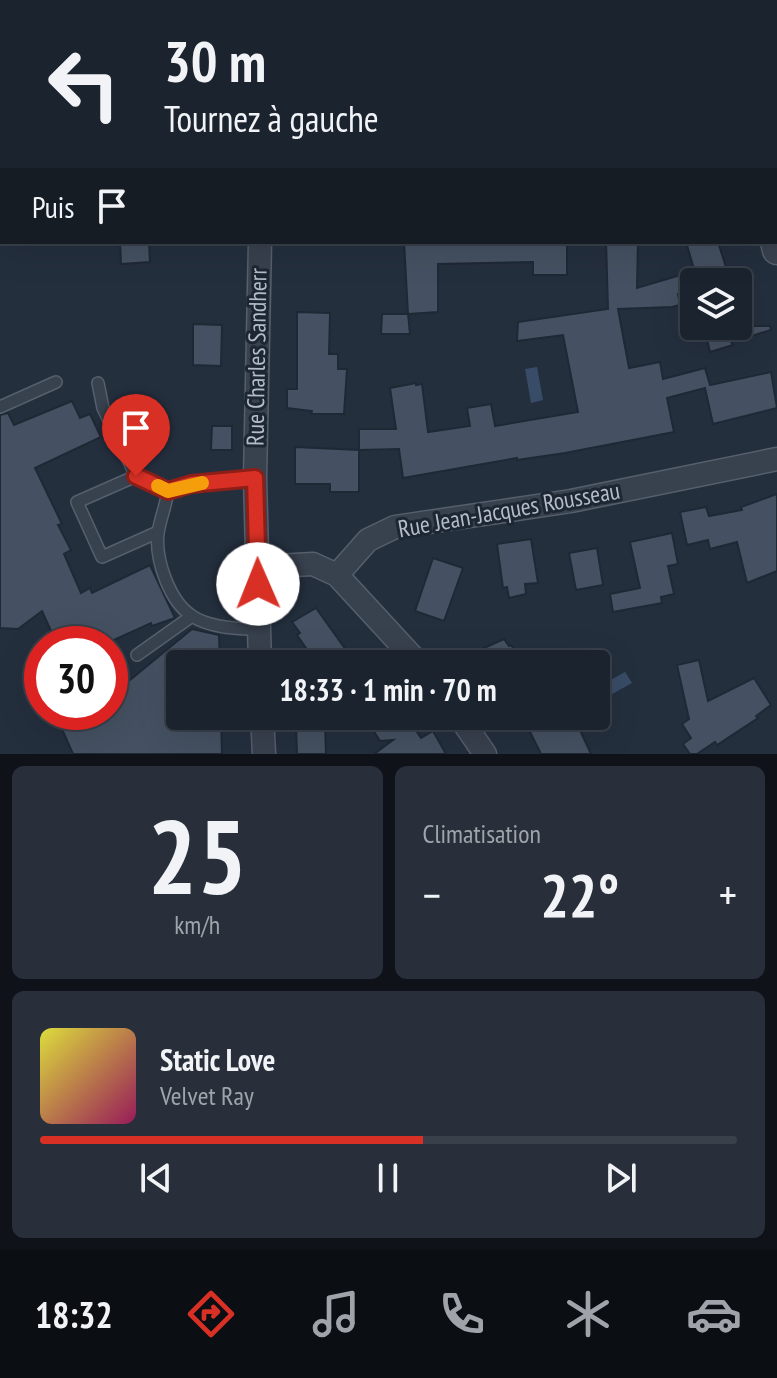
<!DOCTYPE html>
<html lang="fr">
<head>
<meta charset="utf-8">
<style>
	:root { --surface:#1b232e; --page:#282f3a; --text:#f1f3f6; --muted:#a0a4aa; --line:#39404a; --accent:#d93025 }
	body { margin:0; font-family:"PT Sans Narrow",sans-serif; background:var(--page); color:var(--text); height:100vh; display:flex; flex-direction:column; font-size:30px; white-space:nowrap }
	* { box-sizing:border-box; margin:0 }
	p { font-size:26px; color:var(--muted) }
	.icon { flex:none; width:44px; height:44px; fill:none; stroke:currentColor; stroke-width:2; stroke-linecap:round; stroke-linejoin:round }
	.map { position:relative; height:754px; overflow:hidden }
	.panel { display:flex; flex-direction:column; gap:12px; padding:12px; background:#0f1319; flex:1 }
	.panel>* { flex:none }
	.banner { position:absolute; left:0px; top:0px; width:778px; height:244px; box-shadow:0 8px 32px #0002,0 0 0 2px var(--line); background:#1b232e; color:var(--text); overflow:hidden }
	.tools { position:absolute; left:680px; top:268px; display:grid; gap:16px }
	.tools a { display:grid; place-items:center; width:72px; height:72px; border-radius:8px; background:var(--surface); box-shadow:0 8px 32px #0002,0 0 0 2px var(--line); font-size:40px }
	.speed { position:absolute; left:24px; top:626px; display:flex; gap:16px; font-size:40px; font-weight:700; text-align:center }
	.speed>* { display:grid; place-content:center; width:104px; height:104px; border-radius:50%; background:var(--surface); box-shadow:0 8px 32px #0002,0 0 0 2px var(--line); line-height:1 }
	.speed .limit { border:12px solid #d22; background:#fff; color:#111 }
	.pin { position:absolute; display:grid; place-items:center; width:68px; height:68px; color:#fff; margin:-82px -34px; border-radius:50% 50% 50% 0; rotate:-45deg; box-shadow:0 0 8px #0007 }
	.pin .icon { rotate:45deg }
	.me { position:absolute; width:88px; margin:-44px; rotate:359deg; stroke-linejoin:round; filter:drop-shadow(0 0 6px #0008) }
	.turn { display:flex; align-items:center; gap:28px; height:168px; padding:0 32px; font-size:36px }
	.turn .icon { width:104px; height:104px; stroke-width:2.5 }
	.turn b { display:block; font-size:56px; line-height:68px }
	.then { display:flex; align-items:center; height:76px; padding:0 32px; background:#0003; gap:16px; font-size:30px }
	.big { font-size:60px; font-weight:700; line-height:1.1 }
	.panel .tile { flex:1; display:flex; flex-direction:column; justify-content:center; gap:12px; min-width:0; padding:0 28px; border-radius:12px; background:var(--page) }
	.panel .dial { align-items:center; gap:0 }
	.dial b { font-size:104px; line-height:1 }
	.song { display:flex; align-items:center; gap:24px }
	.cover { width:96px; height:96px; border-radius:12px; background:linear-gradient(135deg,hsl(60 70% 55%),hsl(330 70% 35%)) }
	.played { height:8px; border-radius:4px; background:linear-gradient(90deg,var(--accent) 55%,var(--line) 55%) }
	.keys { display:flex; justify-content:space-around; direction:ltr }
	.heat { display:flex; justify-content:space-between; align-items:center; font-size:44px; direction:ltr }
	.panel .tiles { flex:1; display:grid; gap:12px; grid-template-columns:1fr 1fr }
	.tile:last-child { grid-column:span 2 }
	.trip { position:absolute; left:166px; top:650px; width:444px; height:80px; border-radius:8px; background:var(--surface); box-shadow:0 8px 32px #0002,0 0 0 2px var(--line); font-weight:700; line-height:80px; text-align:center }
	.tabs { display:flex; height:128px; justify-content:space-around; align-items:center; background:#0b0e12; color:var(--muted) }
	.tabs .icon { width:56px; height:56px }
	.tabs .on { color:var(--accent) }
	.tabs b { font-size:36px; color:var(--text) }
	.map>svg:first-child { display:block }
	.water { fill:#394c67 }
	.building { fill:#455162; stroke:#1f2835; stroke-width:2 }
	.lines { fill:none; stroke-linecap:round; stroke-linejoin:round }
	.service-casing { stroke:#565f6c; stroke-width:14 }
	.minor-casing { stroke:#565f6c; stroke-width:25 }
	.tertiary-casing { stroke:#565f6c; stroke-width:31 }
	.service { stroke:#38414e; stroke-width:11 }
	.minor { stroke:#38414e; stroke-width:22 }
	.tertiary { stroke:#38414e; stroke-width:28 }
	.route-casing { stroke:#8d1f18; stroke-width:20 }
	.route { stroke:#d93025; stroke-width:14 }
	.slow { stroke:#f59e0b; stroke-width:14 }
	.labels { text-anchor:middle; stroke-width:6; stroke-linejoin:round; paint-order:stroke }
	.street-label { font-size:24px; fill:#b4bcc9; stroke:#1d2633 }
</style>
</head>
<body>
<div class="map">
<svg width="777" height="754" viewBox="0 0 777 754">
	<rect width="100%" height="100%" fill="#242f3e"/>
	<g class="water">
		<polygon points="537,367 543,400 531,403 525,369"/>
		<polygon points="625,672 632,683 596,703 596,688"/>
	</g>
	<g class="building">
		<polygon points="120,242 149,242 150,262 121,264"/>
		<polygon points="404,242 567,242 567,275 533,275 533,262 438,264 438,312 408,314"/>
		<polygon points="606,242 638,242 637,288 694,271 694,290 678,294 680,305 672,307 618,309 629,368 660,362 663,379 705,368 710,385 771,372 777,408 713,424 705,388 667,398 674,432 565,453 517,460 517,458 403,478 399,449 359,450 359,429 396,429 390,388 416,383 416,385 422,384 428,432 470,426 467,408 491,404 495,426 578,412 563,335 517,341 518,322 608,309"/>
		<polygon points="686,242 718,242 726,267 696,276"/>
		<polygon points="297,312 330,313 329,354 338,354 338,369 347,369 344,414 311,414 312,411 287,408 287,389 297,389"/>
		<polygon points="382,314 408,314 410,334 381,334"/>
		<polygon points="193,324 222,325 221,366 193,365"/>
		<polygon points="704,326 770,326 771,330 731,342 733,345 710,352"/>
		<polygon points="72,401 80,418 90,414 101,437 35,468 62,524 58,525 71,550 64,554 81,593 90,588 92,593 150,565 175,618 152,626 151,623 105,644 56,642 42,611 18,629 0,628 0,415 8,413 14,425"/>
		<polygon points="212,426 232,426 232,450 211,450"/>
		<polygon points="295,447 359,450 359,492 330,492 330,484 295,484"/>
		<polygon points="777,494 777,571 747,583 737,542 710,549 708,540 687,545 680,512 706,507 709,516 742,510 741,507"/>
		<polygon points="672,533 678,564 668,566 674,594 661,597 662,603 613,612 610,594 640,588 630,542"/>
		<polygon points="531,539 538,583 525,584 526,594 509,598 507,587 503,588 497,544"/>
		<polygon points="597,548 603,585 576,590 569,553"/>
		<polygon points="433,558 463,568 444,621 415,611"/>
		<polygon points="316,608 356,664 329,664 323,655 323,664 317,664 297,635 300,633 292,622"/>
		<polygon points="192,629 219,635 220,664 180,664 180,716 221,716 222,754 73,754 61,727 92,712 110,712 110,655 124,685"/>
		<polygon points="504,639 509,646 511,645 524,664 483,664 490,660 484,648"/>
		<polygon points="699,660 708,701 754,678 771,705 756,716 758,718 717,745 715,742 697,754 690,754 683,744 691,738 682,724 689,719 677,665"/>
		<polygon points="364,716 406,716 421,738 433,731 446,754 374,754 393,740 380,741"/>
		<polygon points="522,716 576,716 583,728 580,730 591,754 541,754"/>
		<polygon points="325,724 326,754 297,754 296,725"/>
	</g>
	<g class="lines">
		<g class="service-casing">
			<g id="service">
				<polyline points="98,383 103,408 136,476 168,491"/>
				<polyline points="0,407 56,382"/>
				<polyline points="136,476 77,502 102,557 158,532"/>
				<path d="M255,478L191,484L168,491C166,505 160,520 158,533C155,559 169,601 192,616C210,628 238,629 258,629"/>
				<polyline points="137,655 192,616"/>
			</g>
		</g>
		<g class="minor-casing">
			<g id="minor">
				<polyline points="267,2 267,0"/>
				<polyline points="776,170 777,170"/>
				<polyline points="0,199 2,199"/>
				<polyline points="260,242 255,478 260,664"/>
				<polyline points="258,567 313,564 337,575 419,664"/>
				<polyline points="337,575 368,540 395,527 571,501 777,459"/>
				<polyline points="262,716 264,754"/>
				<polyline points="459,716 485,754"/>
			</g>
		</g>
		<g class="tertiary-casing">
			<g id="tertiary">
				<polyline points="714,0 714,2"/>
				<polyline points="775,242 777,250"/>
			</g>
		</g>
		<use href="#service" class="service"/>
		<use href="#minor" class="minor"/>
		<use href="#tertiary" class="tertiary"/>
	</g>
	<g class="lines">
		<g class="route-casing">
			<polyline id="route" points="136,476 168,491 191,484 255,478 258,584"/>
		</g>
		<use href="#route" class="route"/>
		<polyline class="slow" points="158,486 168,491 202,483"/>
	</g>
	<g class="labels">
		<g class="street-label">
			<text transform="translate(257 357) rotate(-89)" y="8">Rue Charles Sandherr</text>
			<text transform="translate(509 510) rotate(-10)" y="8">Rue Jean-Jacques Rousseau</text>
		</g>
	</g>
</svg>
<div class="tools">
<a><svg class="icon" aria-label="layers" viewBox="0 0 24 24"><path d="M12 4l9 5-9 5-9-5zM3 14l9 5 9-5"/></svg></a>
</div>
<div class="speed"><div class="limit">30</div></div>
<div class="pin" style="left:136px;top:476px;background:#d93025"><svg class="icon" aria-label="arrive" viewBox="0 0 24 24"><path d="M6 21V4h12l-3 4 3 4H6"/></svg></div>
<svg class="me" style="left:258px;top:584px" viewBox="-20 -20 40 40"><circle r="19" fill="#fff"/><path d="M0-13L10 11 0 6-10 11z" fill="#d93025"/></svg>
<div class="trip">18:33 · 1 min · 70 m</div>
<div class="banner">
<div class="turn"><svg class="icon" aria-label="left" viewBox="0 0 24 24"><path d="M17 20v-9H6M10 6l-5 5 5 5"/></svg><div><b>30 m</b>Tournez à gauche</div></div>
<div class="then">Puis<svg class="icon" aria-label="arrive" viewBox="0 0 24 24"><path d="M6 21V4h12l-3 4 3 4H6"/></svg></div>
</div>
</div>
<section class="panel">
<div class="tiles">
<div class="tile dial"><b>25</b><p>km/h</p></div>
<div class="tile"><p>Climatisation</p>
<div class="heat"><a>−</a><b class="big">22°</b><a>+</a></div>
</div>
<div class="tile">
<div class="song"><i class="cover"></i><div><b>Static Love</b><p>Velvet Ray</p></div></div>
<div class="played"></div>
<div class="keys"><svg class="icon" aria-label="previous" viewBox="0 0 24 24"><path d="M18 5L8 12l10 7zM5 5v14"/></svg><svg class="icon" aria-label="pause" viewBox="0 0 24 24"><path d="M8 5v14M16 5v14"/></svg><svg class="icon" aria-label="next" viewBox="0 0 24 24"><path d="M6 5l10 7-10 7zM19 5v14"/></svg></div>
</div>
</div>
</section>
<nav class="tabs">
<b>18:32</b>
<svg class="icon on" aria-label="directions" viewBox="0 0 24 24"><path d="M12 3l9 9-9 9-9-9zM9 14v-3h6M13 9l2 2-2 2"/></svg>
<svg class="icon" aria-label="music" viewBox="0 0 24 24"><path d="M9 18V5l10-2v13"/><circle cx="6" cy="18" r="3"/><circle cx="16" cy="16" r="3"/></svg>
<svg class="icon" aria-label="phone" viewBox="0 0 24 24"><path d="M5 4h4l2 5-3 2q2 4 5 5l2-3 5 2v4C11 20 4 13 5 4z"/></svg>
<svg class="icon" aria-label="climate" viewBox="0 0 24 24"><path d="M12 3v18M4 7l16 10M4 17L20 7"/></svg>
<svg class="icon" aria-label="car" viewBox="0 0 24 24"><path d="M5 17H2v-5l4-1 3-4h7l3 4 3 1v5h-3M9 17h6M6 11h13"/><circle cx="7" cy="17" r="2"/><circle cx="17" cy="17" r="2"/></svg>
</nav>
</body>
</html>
